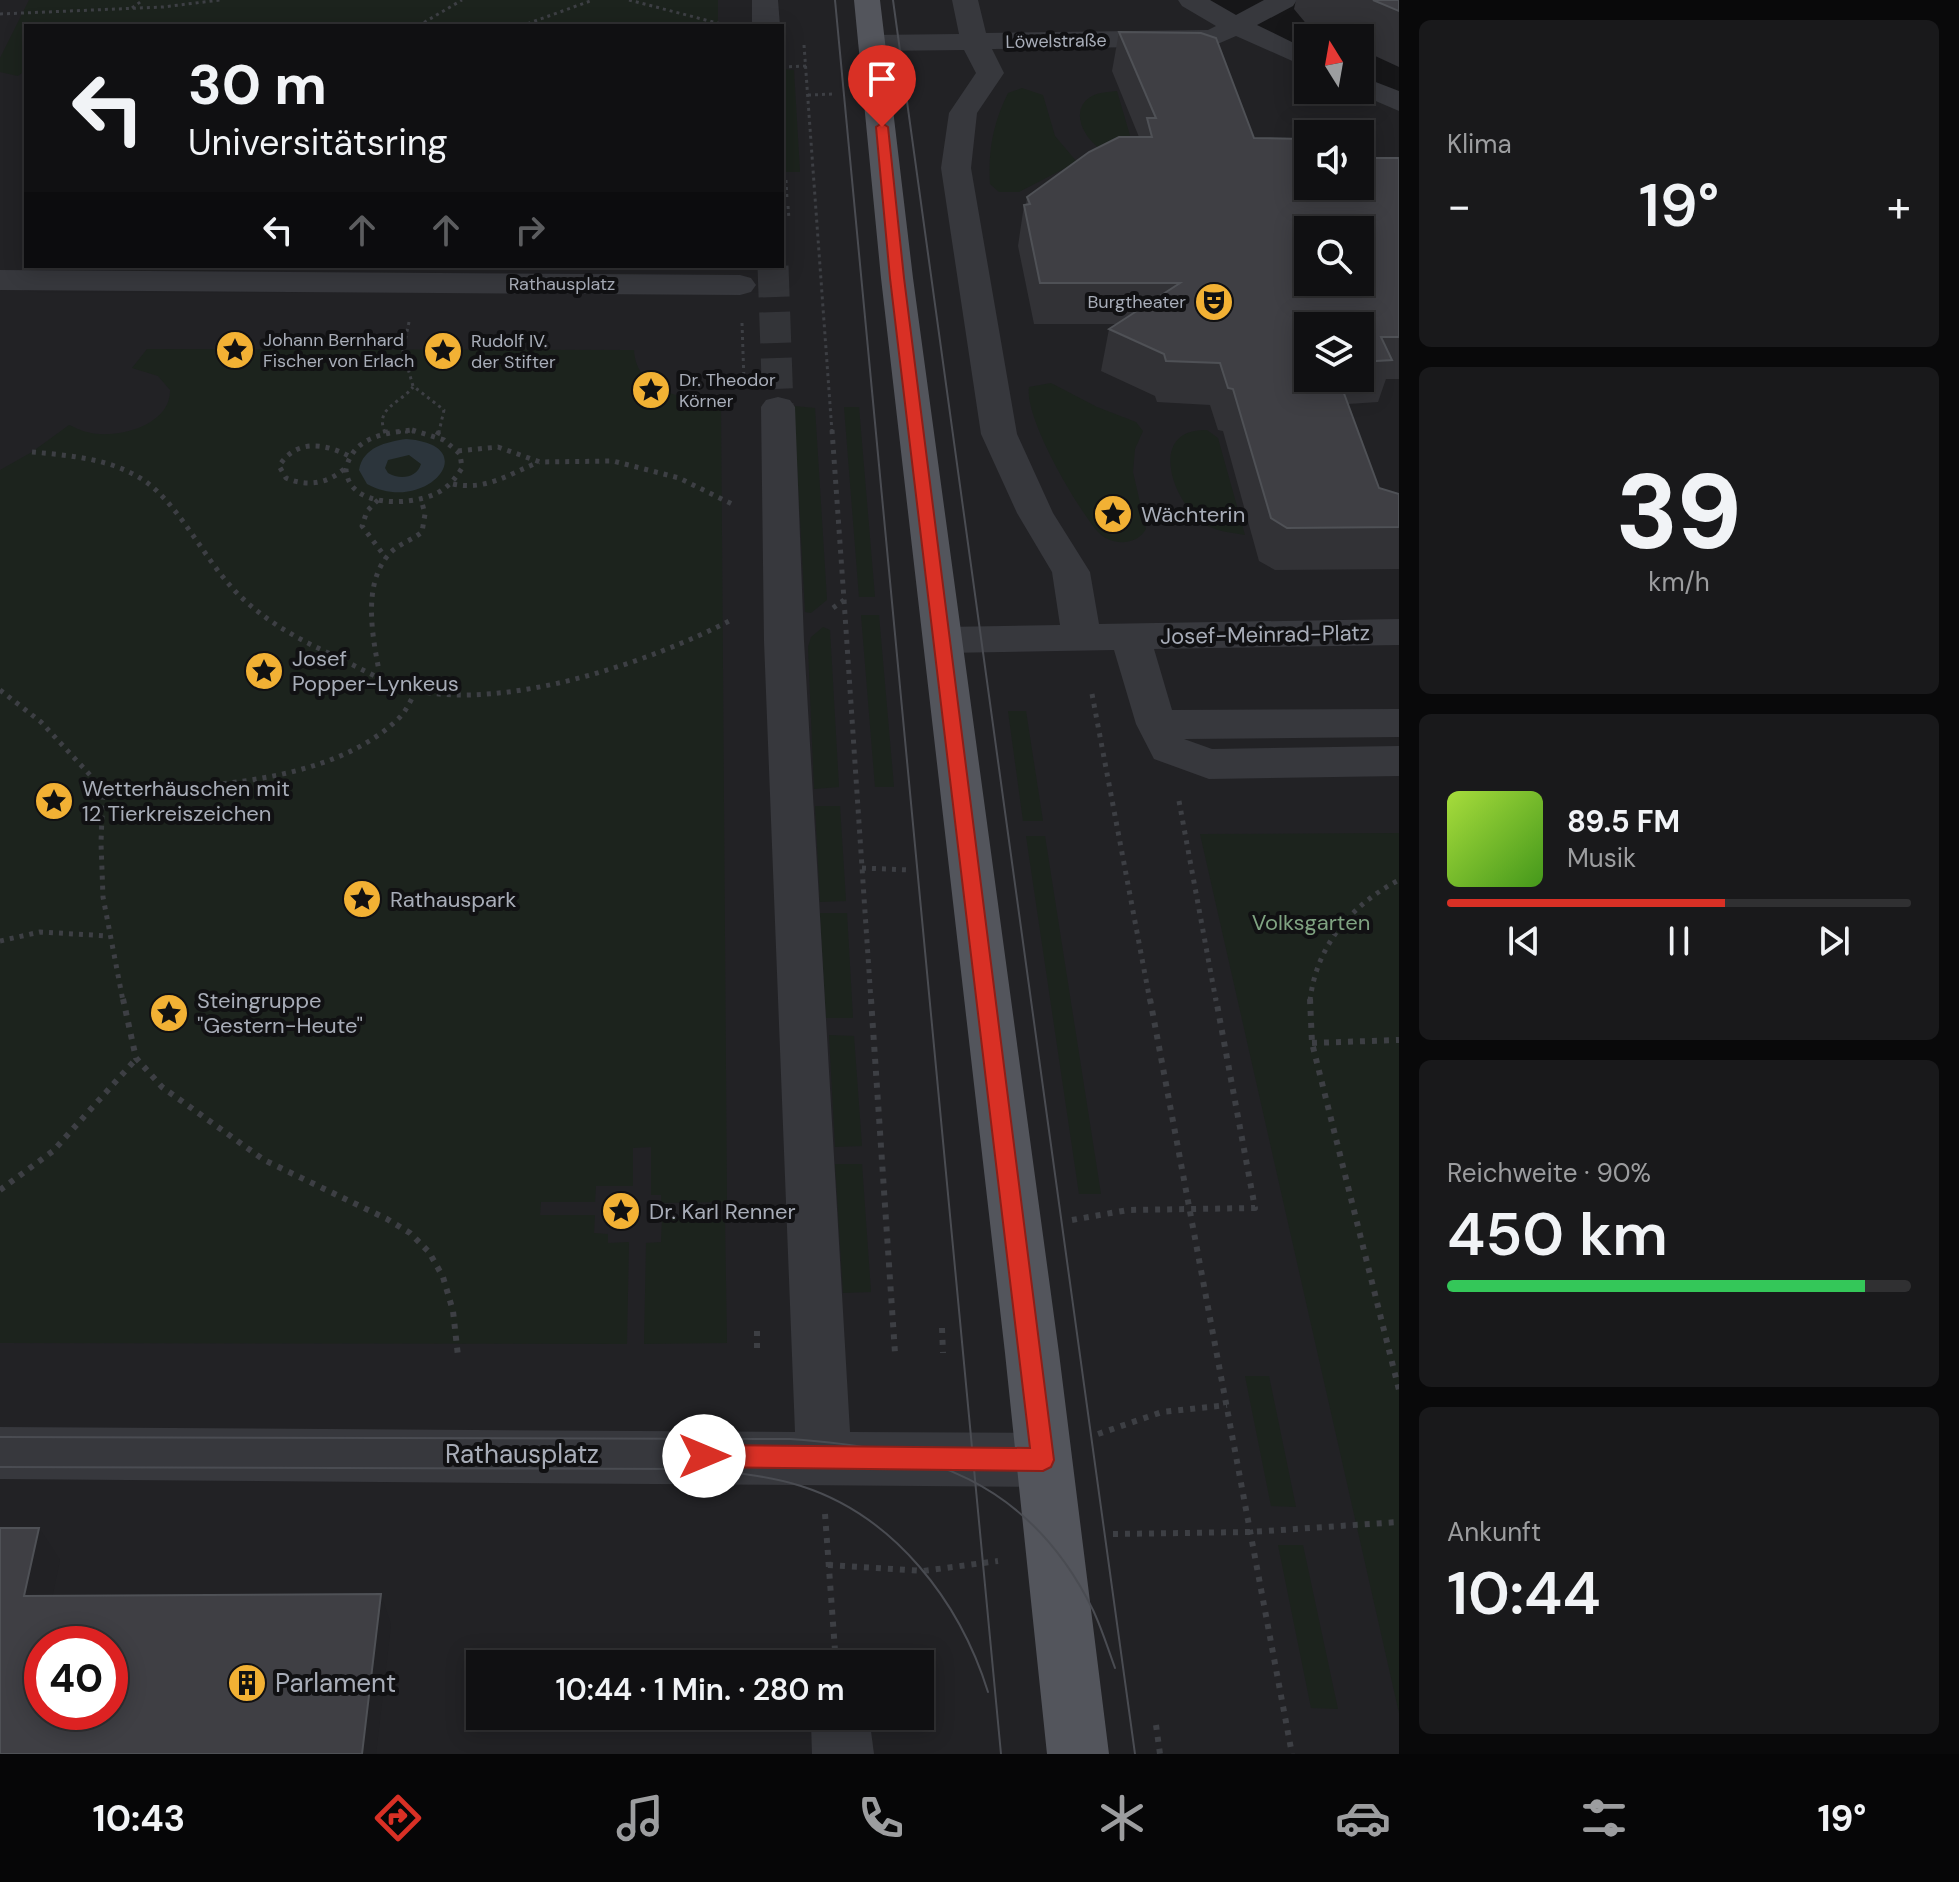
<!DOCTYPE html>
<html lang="de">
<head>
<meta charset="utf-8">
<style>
	:root { --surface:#101012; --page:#19191b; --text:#f1f3f6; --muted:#9c9d9f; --line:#303032; --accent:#d93025 }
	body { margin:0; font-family:"DM Sans",sans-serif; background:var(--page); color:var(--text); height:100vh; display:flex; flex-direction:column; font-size:30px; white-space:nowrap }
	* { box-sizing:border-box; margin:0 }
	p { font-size:26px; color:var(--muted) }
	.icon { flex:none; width:44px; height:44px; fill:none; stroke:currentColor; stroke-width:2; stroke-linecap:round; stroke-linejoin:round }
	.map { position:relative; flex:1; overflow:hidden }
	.panel { display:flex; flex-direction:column; gap:20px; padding:20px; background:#09090a; width:560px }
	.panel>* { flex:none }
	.hud { position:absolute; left:24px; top:24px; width:760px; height:244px; border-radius:0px; box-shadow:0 4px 20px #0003,0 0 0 2px var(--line); background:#101012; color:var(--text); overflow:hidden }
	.needle { width:52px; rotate:349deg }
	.fabs { position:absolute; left:1294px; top:24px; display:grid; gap:16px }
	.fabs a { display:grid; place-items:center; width:80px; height:80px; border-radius:0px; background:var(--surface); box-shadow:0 4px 20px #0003,0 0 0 2px var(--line); font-size:40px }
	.speed { position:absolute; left:24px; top:1626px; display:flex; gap:16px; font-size:40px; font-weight:700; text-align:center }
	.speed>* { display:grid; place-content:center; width:104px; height:104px; border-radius:50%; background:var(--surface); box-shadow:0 4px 20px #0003,0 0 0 2px var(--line); line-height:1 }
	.speed .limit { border:12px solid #d22; background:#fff; color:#111 }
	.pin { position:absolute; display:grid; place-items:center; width:68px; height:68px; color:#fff; margin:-82px -34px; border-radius:50% 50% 50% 0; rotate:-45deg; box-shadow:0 0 8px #0007 }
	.pin .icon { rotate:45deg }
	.me { position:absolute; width:88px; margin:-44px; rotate:90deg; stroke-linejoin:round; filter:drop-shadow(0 0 6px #0008) }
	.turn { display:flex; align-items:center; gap:28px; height:168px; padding:0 32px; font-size:36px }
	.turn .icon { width:104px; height:104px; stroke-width:2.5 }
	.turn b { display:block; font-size:56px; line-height:68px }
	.lanes { display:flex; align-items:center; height:76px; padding:0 32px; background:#0003; justify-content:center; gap:40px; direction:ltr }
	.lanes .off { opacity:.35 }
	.big { font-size:60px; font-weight:600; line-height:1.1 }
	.panel .card { flex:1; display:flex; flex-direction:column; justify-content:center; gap:12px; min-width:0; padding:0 28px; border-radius:12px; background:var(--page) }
	.panel .dial { align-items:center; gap:0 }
	.dial b { font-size:104px; line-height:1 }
	.song { display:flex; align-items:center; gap:24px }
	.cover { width:96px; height:96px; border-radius:12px; background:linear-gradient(135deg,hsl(80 70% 55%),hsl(100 70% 35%)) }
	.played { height:8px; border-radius:4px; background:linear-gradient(90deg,var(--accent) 60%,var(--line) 60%) }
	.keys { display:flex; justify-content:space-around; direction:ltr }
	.heat { display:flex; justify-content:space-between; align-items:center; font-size:44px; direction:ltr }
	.charge { height:12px; border-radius:6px; background:linear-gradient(90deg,#34c759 90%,var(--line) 0) }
	.trip { position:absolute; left:466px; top:1650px; width:468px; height:80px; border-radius:0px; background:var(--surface); box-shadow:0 4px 20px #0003,0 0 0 2px var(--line); font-weight:600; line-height:80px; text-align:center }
	.menu { display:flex; height:128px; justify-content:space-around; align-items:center; background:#060607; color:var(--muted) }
	.menu .icon { width:56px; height:56px }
	.menu .on { color:var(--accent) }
	.menu b { font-size:36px; color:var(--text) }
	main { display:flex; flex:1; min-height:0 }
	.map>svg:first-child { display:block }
	.built { fill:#222225; fill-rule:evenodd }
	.green { fill:#1c231d }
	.water { fill:#2c353c; fill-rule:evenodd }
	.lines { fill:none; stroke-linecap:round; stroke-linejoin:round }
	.minor-tunnel { stroke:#333438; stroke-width:31; stroke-dasharray:31 15; stroke-linecap:butt }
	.path-far2 { stroke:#3d3f44; stroke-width:3; stroke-dasharray:3 4; stroke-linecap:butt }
	.path-far1 { stroke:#3d3f44; stroke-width:5; stroke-dasharray:4 6; stroke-linecap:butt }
	.path { stroke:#3d3f44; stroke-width:6; stroke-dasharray:5 7; stroke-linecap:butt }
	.minor { fill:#37383d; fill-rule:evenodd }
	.major { fill:#53555c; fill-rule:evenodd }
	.tram { stroke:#4a4c52; stroke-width:2 }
	.wall { fill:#323236; fill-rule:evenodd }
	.shaded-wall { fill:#212124 }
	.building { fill:#3f3f44; stroke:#4f5156; stroke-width:2; fill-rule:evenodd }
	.route { fill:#d93025; stroke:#8d1f18; stroke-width:2 }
	.labels { text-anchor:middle; stroke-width:8; stroke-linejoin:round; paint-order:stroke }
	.far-street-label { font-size:18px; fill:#a8adb8; stroke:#111113 }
	.far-poi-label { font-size:18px; fill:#a8adb8; stroke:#111113; text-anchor:start }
	.poi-label { font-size:22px; fill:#a8adb8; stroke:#111113; text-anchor:start }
	.street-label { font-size:22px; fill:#a8adb8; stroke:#111113 }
	.park-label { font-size:22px; fill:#7fa381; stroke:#111113 }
	.near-street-label { font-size:26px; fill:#a8adb8; stroke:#111113 }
	.near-poi-label { font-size:26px; fill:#a8adb8; stroke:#111113; text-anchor:start }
</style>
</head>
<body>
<main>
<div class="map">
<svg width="1399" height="1754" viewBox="0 0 1399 1754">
	<rect width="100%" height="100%" fill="#161618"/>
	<path class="built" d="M0,0H1184L1308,58V90H1360L1399,101V1754H0ZM26,26H782V266H26ZM1308,134H1360V186H1308ZM1308,230H1360V282H1308ZM1308,326H1360V378H1308ZM42,1644H110V1712H42ZM480,1664H920V1716H480Z"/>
	<g class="green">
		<polygon points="29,0 718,0 718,26 26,26 26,70 18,76 0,72 0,58"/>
		<polygon points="782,69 794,70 800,172 783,172"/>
		<path d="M1022,88L1043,95L1055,136L1077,162L1019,192H999L990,184C988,151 993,123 1008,93Z"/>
		<path d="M1117,91L1136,156C1128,155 1118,156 1111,154C1089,148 1065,111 1092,96C1099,92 1109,92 1117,91Z"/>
		<path d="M147,349L634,350C636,393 688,400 721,402L727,1202L661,1203V1195H651V1147L633,1148V1186H596L595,1202H541L540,1215H595L594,1233L608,1234V1243L629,1242L627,1344L0,1343V470L32,452L69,425C74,427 81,431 87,432C115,440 171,426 170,390L158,376L132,368Z"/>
		<path d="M1051,383L1097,407L1136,422L1143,431L1135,449L1133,472L1146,529C1137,546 1111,546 1098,532C1077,508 1024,418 1029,387Z"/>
		<polygon points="794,406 815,408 827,600 811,613 805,612"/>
		<polygon points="844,407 859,407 875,597 859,597"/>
		<path d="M1207,430L1218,438L1245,535C1233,533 1220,532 1208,526C1173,507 1145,428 1207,430Z"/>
		<polygon points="861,615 879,615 894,787 875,787"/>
		<polygon points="823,627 830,630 839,787 814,789 808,647 811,637"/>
		<polygon points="1008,711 1026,711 1043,821 1023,821"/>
		<polygon points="815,806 840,806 846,901 820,902"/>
		<polygon points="1399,833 1399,1713 1200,834"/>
		<polygon points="1026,836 1045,836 1101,1194 1079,1194"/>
		<polygon points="820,913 847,913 853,1018 826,1018"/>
		<polygon points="829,1035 854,1036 862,1146 835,1147"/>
		<polygon points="835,1164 862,1164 871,1292 843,1293"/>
		<polygon points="725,1217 727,1343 644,1344 646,1243 661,1242 662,1218"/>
		<polygon points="1245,1376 1269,1376 1296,1507 1271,1506"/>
		<polygon points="1278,1545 1303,1545 1338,1709 1311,1708"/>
	</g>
	<path class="water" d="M406,439C487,445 425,516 367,484L359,470C363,447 386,442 406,439ZM409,455L421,464C417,478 400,480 388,473L385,468L388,460Z"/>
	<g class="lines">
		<polyline class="minor-tunnel" points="773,266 778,407"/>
		<g class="path-far2">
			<polyline points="629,0 721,24"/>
			<polyline points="132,8 143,0"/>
			<polyline points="0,14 163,7 220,0"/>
			<polyline points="418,26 462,0"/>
			<polyline points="521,26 593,0"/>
			<polyline points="804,45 832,432"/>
			<polyline points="782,67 806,66"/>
			<polyline points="808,95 835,94"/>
			<polyline points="782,199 787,199 786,180"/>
			<polyline points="788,206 789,219"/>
			<polyline points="409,322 403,351 413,386 444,410 439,432"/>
			<polyline points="742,323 744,381"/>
			<path d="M385,432C374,408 401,403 413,387"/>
			<polyline points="398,432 417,432"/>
		</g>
		<g class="path-far1">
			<polyline points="385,430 386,433"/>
			<path d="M412,430L444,440L460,454L462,468C455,479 448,488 435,494C409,506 348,508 346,469C353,437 384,433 412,430Z"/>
			<polyline points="832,430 844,600 833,608"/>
			<polyline points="437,435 440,430"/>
			<polyline points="458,451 498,447 540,462 613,461 679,478 734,505"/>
			<path d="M32,452C77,456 128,460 161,495C189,524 207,561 235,591C263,620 299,640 335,656C360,668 387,684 413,690C506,711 651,662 733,619"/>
			<path d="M344,469C327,484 307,487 286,478L279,466C296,439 324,443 349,456"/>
			<path d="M453,484C486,491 509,474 539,462"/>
			<polyline points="378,500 367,511 362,526 386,558"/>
			<polyline points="844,600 871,1001"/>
			<path d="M380,676C373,639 361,584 390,553C399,544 412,540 422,532L425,514L421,499"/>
			<polyline points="0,690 41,722 103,789 101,843 103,897 123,1001"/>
			<polyline points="1092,694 1150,1001"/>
			<path d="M103,789C192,789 333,785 400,717C407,710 411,699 416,691"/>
			<polyline points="1179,801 1216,1001"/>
			<polyline points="862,868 910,870"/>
			<polyline points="0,941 40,932 109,936"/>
			<path d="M1310,1001C1316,946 1351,905 1399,880"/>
		</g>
		<g class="path">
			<polyline points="123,999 136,1058 162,1087 264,1160 387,1219 410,1233 429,1252 443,1277 453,1311 458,1356"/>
			<polyline points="871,999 895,1353"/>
			<polyline points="1150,999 1292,1754"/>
			<polyline points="1310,999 1312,1043 1399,1390"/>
			<polyline points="1312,1043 1399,1040"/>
			<polyline points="0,1190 53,1151 136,1059"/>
			<polyline points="1072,1220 1128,1210 1255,1208 1216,999"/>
			<polyline points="942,1328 943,1353"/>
			<polyline points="757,1331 757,1355"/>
			<polyline points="1098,1434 1162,1412 1227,1405"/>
			<polyline points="825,1514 836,1664"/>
			<polyline points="1113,1534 1251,1532 1399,1522"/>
			<polyline points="828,1565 923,1571 998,1561"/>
			<polyline points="1156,1725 1160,1754"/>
		</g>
		<g class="minor">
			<polygon points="752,0 778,0 780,26 752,26"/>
			<polygon points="952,0 978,0 986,33 1208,30 1216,26 1182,6 1178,0 1210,0 1236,15 1264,0 1297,0 1293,6 1257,25 1308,50 1308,68 1236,36 1213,46 992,49 1004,73 977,113 971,168 1017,434 1053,513 1090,572 1099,624 1399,619 1399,645 1154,649 1172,710 1399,709 1399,737 1184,739 1212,749 1399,746 1399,776 1209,779 1154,759 1136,724 1114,650 944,653 930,649 924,640 930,631 944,627 1060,625 1052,572 1017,513 981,434 941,168 949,113 976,73 964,50 872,51 862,49 858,43 862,37 872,35 959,34"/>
			<polygon points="1360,76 1399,91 1399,111 1350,90 1360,90"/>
			<polygon points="0,270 740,275 751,278 756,285 751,292 740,295 0,290"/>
			<polygon points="778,397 790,400 795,407 804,641 850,1432 1043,1433 1063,1441 1071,1460 1063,1479 1043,1487 0,1479 0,1427 795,1432 764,641 761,407 766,400"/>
			<polygon points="813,1716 869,1716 874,1754 812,1754 811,1723"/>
		</g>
		<polygon class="major" points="854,0 880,0 913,278 1059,1353 1109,1754 1047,1754 1005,1353 881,278"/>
		<g class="tram">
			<polyline points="835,0 1001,1754"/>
			<polyline points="893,0 1135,1754"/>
			<path d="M0,1437L790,1439C926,1448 1029,1480 1093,1610C1102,1629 1108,1649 1115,1668"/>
			<path d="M0,1467L692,1469C729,1472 766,1475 801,1486C895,1516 960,1602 988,1692"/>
		</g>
	</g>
	<g class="wall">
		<polygon points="1296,0 1399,0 1399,67 1360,49 1360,38 1335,38 1309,27 1294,9"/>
		<path d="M1119,32L1254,138L1308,186L1399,158V379H1386L1378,402L1348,404L1379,488L1399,527V569L1275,570L1259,561L1223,431L1218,430L1210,405L1157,402L1155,396L1101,371L1109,329L1116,324H1034L1018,246L1024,205H1026L1027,197L1139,137L1112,71ZM1360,326V378H1308Z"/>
	</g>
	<g class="shaded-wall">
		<polygon points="39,1528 60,1560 46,1627 24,1596"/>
		<polygon points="381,1594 391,1625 376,1754 362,1754"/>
	</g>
	<g class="building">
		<polygon points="1373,0 1399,0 1399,11"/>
		<path d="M1119,32L1201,33L1216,38L1254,138L1303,139L1308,152V186H1360V158H1399V337H1381L1392,360L1360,362V326H1308V378H1344L1348,388H1342L1379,488L1399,494V527L1287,528L1271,518L1233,389L1228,388L1220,363L1166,361L1164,354L1109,329L1180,283H1040L1024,205L1030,204L1027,197L1089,152L1119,137H1152L1147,118H1156ZM1308,230H1360V282H1308Z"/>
		<path d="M0,1528H39L24,1596L381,1594L362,1754H0ZM42,1644H110V1712H42Z"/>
	</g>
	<polygon class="route" points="882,123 888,127 904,278 1054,1460 1051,1467 1043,1471 704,1467 696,1464 692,1456 696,1448 704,1445 1030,1448 890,278 876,127"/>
	<defs>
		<g id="theatre-disc" transform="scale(2)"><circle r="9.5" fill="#f2b134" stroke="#111113"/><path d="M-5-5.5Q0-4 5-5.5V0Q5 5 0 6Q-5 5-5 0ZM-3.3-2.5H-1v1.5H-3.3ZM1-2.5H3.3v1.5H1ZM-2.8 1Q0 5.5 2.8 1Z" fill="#111"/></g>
		<g id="sight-disc" transform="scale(2)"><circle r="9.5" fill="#f2b134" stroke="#111113"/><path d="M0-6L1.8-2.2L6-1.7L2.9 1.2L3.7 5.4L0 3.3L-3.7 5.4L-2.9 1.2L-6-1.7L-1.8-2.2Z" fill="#111"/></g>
		<g id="building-disc" transform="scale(2)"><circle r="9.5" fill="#f2b134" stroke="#111113"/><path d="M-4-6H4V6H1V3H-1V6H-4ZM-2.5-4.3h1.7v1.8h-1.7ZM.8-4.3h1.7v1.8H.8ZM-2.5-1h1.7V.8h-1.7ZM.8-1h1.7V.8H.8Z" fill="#111"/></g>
	</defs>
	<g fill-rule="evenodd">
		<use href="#theatre-disc" x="1214" y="302"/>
		<use href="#sight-disc" x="235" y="350"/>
		<use href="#sight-disc" x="443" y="351"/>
		<use href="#sight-disc" x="651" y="390"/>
		<use href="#sight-disc" x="1113" y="514"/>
		<use href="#sight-disc" x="264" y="671"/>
		<use href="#sight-disc" x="54" y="801"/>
		<use href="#sight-disc" x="362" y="899"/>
		<use href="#sight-disc" x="169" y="1013"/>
		<use href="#sight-disc" x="621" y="1211"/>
		<use href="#building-disc" x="247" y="1683"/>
	</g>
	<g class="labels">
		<g class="far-street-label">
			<text transform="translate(1056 41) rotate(-1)" y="6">Löwelstraße</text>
			<text x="562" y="290">Rathausplatz</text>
		</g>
		<g class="far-poi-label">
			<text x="1186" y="308" text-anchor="end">Burgtheater</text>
			<text x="263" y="346">Johann Bernhard<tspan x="263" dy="21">Fischer von Erlach</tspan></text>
			<text x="471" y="347">Rudolf IV.<tspan x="471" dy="21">der Stifter</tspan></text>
			<text x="679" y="386">Dr. Theodor<tspan x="679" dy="21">Körner</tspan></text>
		</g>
		<g class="poi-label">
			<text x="1141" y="522">Wächterin</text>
			<text x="292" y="666">Josef<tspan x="292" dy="25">Popper-Lynkeus</tspan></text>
			<text x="82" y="796">Wetterhäuschen mit<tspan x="82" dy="25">12 Tierkreiszeichen</tspan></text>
			<text x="390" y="907">Rathauspark</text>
			<text x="197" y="1008">Steingruppe<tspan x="197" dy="25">"Gestern-Heute"</tspan></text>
			<text x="649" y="1219">Dr. Karl Renner</text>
		</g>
		<g class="street-label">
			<text transform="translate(1265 634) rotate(-1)" y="8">Josef-Meinrad-Platz</text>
		</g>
		<g class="park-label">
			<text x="1311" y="930">Volksgarten</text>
		</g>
		<g class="near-street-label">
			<text x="522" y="1463">Rathausplatz</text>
		</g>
		<g class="near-poi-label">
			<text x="275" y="1692">Parlament</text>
		</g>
	</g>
</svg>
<div class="fabs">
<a><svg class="needle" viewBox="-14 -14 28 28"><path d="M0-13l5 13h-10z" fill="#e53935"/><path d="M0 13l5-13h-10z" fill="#9c9d9f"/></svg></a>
<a><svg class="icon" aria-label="sound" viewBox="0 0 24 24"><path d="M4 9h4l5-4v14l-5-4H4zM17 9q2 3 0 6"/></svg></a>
<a><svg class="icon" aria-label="search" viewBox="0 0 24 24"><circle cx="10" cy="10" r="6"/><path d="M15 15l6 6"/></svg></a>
<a><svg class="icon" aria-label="layers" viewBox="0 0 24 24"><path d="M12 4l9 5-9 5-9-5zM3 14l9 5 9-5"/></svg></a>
</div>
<div class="speed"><div class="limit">40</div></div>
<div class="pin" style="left:882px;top:127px;background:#d93025"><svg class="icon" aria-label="arrive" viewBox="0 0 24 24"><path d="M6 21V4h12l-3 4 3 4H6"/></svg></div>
<svg class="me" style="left:704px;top:1456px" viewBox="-20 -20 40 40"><circle r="19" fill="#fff"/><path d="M0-13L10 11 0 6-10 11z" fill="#d93025"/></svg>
<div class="trip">10:44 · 1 Min. · 280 m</div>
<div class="hud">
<div class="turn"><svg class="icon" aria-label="left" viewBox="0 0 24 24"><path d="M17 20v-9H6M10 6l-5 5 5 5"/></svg><div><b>30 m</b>Universitätsring</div></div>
<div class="lanes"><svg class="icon" aria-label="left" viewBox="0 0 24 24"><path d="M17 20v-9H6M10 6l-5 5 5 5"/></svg><svg class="icon off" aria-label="ahead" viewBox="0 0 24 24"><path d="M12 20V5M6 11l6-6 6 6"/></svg><svg class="icon off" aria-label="ahead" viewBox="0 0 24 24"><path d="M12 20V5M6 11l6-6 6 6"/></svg><svg class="icon off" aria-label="right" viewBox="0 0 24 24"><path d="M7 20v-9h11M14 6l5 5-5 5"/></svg></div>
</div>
</div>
<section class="panel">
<div class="card"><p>Klima</p>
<div class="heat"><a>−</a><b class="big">19°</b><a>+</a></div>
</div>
<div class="card dial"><b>39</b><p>km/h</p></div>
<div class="card">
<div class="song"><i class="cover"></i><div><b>89.5 FM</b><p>Musik</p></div></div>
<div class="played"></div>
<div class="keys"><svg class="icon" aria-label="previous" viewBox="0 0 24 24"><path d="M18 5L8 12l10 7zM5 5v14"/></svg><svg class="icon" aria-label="pause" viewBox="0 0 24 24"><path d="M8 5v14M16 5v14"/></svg><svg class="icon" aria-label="next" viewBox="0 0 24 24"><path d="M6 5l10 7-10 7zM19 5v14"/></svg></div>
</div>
<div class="card"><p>Reichweite · 90%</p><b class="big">450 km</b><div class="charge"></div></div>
<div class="card"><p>Ankunft</p><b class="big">10:44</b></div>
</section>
</main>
<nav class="menu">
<b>10:43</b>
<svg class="icon on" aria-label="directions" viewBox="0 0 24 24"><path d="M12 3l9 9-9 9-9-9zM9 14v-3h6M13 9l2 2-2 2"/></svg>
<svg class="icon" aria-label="music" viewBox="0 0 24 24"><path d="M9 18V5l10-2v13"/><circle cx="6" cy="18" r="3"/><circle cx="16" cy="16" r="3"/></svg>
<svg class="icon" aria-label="phone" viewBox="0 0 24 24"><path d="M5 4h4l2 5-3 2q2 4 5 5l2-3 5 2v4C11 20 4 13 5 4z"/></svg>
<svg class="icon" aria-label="climate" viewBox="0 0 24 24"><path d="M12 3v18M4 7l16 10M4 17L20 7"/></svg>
<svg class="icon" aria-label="car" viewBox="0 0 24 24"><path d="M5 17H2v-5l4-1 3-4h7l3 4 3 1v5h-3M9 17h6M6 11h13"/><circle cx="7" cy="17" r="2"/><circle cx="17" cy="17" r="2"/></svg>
<svg class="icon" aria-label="filters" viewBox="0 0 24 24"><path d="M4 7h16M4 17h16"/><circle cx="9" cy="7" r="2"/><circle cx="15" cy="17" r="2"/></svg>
<b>19°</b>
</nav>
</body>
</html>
